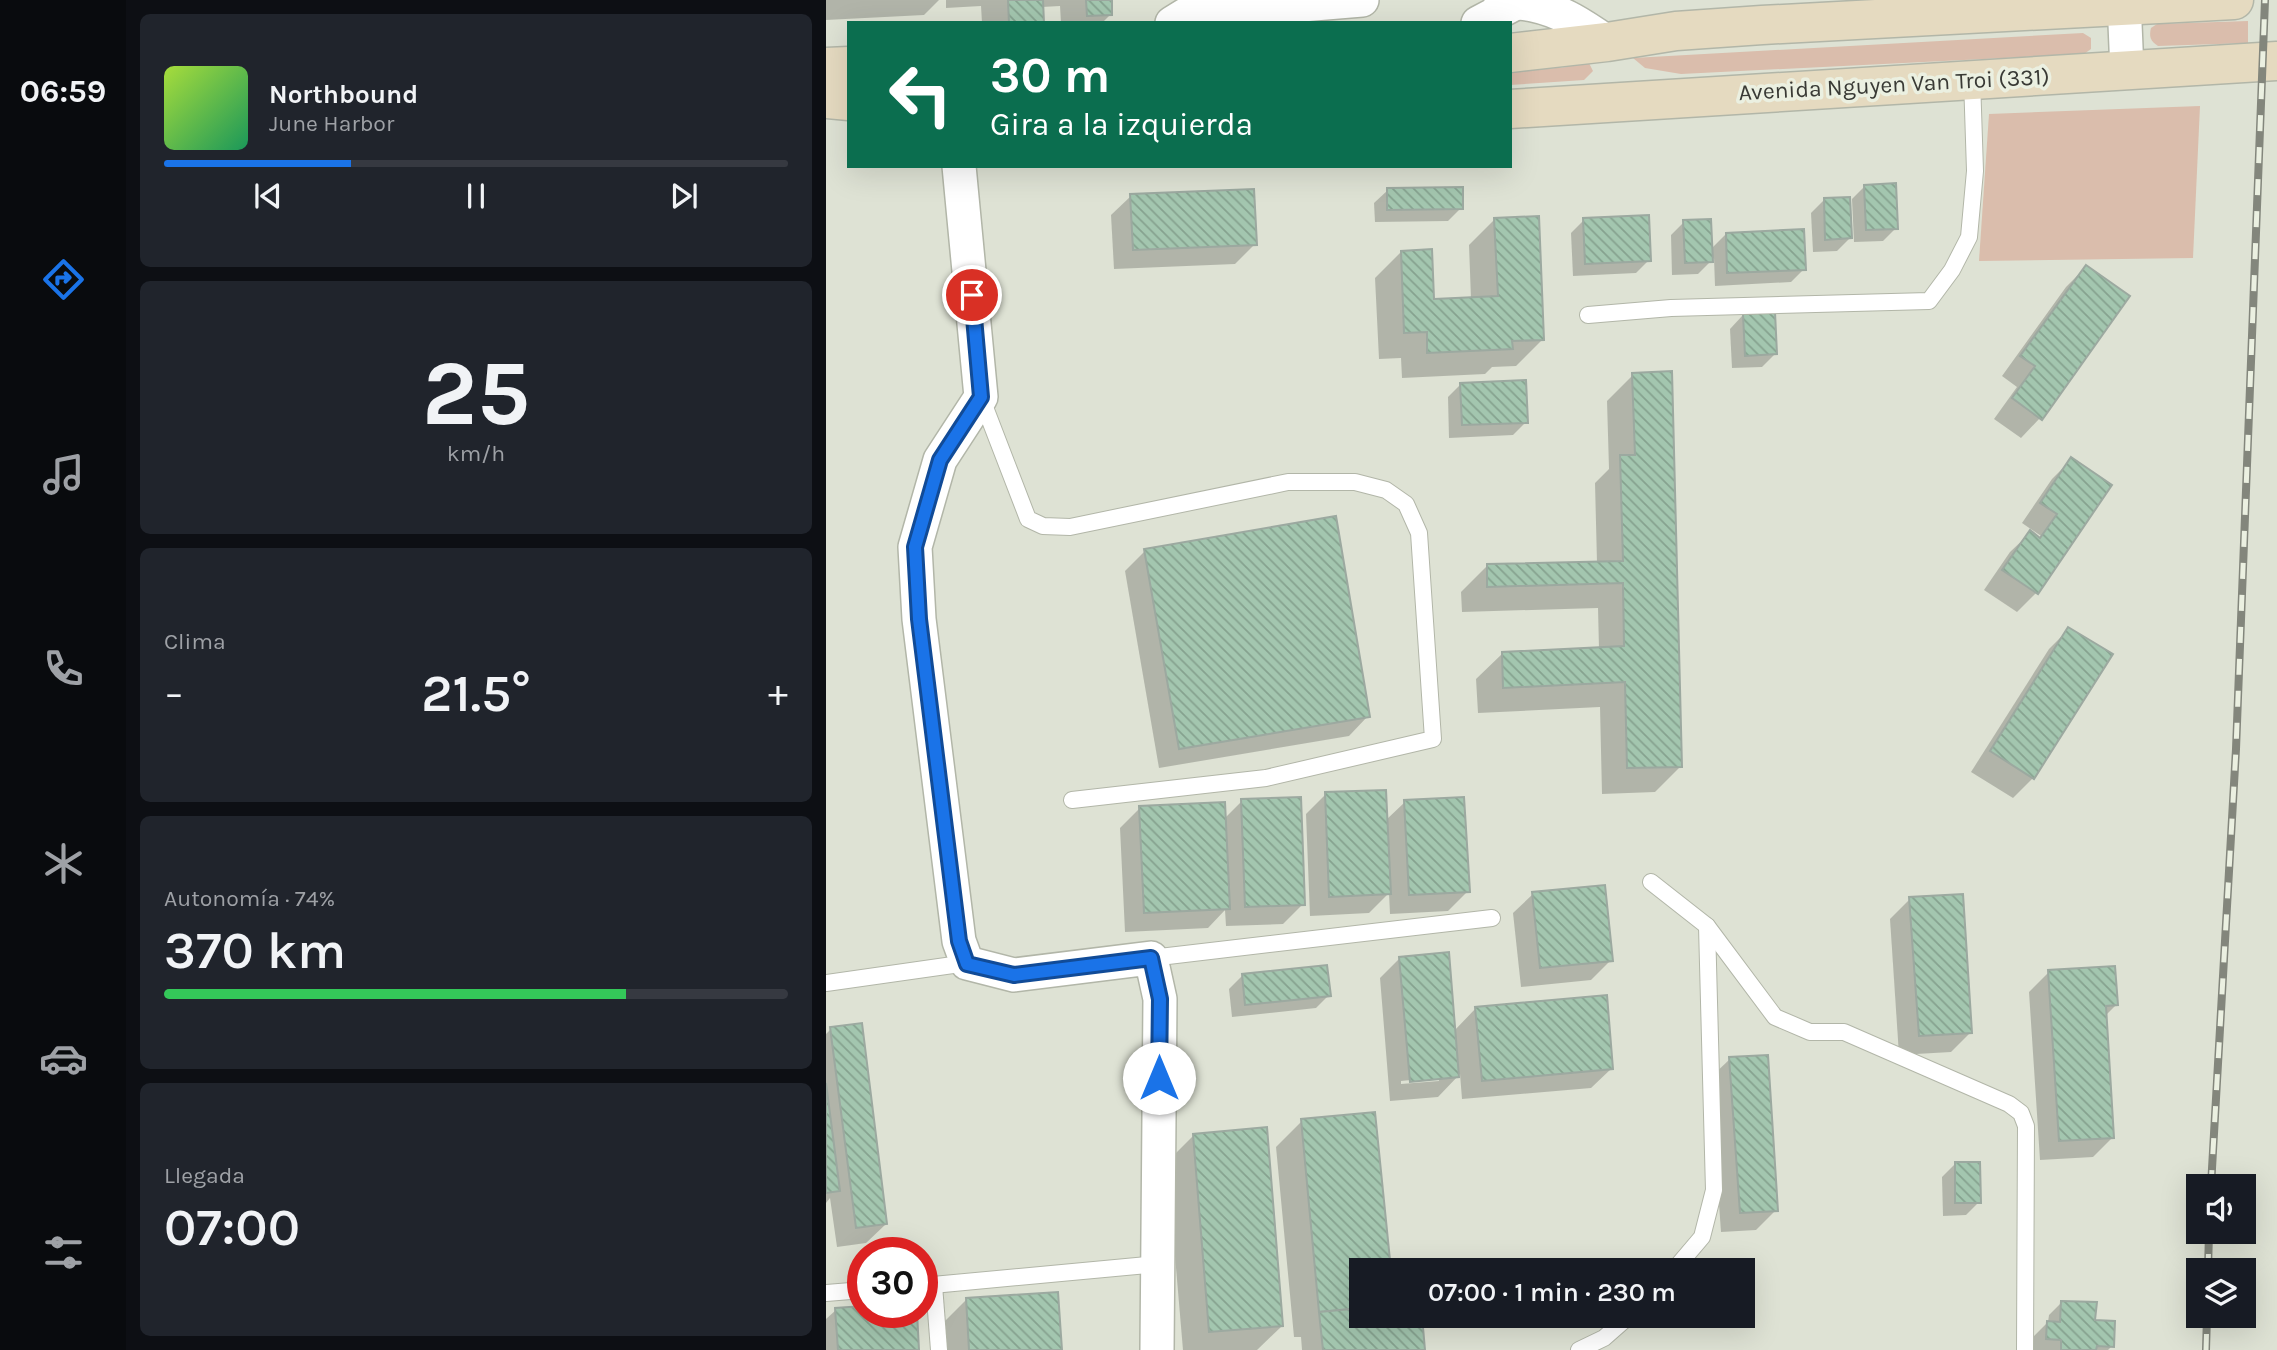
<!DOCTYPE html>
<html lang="es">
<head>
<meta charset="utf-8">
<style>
	:root { --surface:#171b24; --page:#20242c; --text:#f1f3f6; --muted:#9ea1a6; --line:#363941; --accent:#1a73e8 }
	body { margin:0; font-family:Karla,sans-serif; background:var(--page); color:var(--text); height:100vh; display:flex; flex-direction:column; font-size:26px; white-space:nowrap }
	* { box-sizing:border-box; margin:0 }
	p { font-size:23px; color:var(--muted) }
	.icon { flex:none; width:38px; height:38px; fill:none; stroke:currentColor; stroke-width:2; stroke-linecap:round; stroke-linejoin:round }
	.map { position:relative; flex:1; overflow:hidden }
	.panel { display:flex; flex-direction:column; gap:14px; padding:14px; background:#0d0f14; width:700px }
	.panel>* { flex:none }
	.guide { position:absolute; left:21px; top:21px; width:665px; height:147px; border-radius:0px; box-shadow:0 7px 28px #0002; background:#0b6e4f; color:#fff; overflow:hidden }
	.controls { position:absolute; left:1360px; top:1174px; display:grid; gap:14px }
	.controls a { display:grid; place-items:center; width:70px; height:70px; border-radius:0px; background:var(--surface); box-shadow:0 7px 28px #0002; font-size:35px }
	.speed { position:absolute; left:21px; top:1237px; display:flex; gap:14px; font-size:35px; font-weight:700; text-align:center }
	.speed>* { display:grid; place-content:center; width:91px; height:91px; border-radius:50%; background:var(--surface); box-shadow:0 7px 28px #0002; line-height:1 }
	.speed .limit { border:10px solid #d22; background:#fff; color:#111 }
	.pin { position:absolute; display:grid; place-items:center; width:60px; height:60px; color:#fff; margin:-30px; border:4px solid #fff; border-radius:50%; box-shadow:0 2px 7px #0007 }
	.me { position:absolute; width:77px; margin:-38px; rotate:0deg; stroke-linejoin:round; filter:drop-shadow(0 0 5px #0008) }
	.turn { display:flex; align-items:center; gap:24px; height:147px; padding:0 28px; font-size:32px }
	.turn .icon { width:91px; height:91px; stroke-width:2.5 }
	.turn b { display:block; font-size:49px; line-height:60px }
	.big { font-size:52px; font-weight:600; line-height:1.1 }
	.panel .card { flex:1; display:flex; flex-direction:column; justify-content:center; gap:10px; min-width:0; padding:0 24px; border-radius:10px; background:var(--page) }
	.panel .dial { align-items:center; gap:0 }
	.dial b { font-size:91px; line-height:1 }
	.song { display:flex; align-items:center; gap:21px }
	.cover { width:84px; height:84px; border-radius:10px; background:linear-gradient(135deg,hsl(80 70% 55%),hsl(150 70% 35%)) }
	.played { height:7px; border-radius:4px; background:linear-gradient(90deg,var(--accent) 30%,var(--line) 30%) }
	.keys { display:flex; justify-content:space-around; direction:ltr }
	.heat { display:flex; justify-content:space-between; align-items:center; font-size:38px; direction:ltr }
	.charge { height:10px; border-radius:5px; background:linear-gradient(90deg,#34c759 74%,var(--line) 0) }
	.trip { position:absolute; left:523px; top:1258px; width:406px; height:70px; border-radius:0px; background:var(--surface); box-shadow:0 7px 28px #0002; font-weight:600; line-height:70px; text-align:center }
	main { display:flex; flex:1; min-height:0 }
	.dock { display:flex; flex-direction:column; width:126px; justify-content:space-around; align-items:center; background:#090b0e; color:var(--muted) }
	.dock .icon { width:49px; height:49px }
	.dock .current { color:var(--accent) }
	.dock b { font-size:32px; color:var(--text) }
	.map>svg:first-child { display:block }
	.grass { fill:#dabdac }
	.shadow { fill:#0003; fill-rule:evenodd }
	.building { fill:url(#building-back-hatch); stroke:#9ca9a0; stroke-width:2 }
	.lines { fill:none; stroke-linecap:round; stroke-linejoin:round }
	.service-casing { stroke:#b2b6a8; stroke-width:18 }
	.minor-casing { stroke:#b2b6a8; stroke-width:36 }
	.secondary-casing { stroke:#b2b6a8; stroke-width:41 }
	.service { stroke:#fff; stroke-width:16 }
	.minor { stroke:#fff; stroke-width:33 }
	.secondary { stroke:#e5dac0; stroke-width:38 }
	.rail-casing { stroke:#83867c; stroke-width:8 }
	.rail { stroke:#ebf0e1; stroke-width:5; stroke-dasharray:16; stroke-linecap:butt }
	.route-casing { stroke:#114b97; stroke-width:18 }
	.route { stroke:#1a73e8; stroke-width:12 }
	.labels { text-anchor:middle; stroke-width:7; stroke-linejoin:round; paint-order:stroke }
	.street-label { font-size:23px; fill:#393a35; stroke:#ebf0e1 }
</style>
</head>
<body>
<main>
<nav class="dock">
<b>06:59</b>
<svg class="icon current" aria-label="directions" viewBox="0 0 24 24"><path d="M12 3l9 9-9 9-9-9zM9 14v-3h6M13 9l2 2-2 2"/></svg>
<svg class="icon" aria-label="music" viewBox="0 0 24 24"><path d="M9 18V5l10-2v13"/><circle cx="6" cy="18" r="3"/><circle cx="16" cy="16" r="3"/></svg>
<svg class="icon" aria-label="phone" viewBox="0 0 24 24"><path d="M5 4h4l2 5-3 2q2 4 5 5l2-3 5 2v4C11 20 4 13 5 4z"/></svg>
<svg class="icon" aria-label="climate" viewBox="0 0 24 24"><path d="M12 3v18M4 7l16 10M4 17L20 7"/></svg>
<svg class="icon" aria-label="car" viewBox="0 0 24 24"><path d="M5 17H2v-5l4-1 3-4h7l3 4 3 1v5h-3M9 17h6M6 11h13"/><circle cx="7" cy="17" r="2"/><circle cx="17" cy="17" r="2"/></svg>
<svg class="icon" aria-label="filters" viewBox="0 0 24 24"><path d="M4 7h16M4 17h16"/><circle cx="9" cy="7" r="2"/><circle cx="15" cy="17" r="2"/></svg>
</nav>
<section class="panel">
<div class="card">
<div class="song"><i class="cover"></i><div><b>Northbound</b><p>June Harbor</p></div></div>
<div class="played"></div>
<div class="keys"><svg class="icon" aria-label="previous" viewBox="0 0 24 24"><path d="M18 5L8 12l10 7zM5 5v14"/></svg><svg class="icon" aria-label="pause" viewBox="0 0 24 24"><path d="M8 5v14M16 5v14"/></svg><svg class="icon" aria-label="next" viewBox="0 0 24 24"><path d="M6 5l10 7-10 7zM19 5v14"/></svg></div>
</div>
<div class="card dial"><b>25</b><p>km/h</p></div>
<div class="card"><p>Clima</p>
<div class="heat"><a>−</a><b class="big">21.5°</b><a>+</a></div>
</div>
<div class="card"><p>Autonomía · 74%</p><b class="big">370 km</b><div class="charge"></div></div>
<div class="card"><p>Llegada</p><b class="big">07:00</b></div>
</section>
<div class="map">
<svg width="1451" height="1350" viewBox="0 0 1451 1350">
	<defs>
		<pattern id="building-back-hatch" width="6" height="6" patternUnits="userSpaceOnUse" patternTransform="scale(1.75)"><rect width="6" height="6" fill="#a3c6af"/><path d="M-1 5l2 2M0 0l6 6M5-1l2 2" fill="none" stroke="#86a28f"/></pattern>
	</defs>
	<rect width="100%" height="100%" fill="#dee2d4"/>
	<g class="grass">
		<path d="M1422,21V43L1332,46C1324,41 1323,36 1325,28L1331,24Z"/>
		<polygon points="1257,33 1265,38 1265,49 1258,54 855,74 819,68 807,58"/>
		<polygon points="751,60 762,61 767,71 758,80 684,85 684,72 741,67"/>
		<polygon points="1374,106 1367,258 1153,261 1163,114"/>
	</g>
	<g class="shadow">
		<polygon points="0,0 113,0 98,15 0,20"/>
		<polygon points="120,0 285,0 284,15 276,23 235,23 234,6 216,7 217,23 156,23 155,6 120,8"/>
		<polygon points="1039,186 1070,228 1057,241 1028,242 1026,199"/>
		<polygon points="562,190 635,208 622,221 549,222 548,203"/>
		<polygon points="305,196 429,244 409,264 288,269 285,215"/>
		<polygon points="998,200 1024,238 1011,251 987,252 985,213"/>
		<polygon points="669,219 716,340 690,366 666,367 659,374 576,378 575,358 553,359 549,278 575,252 607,300 645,299 643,245"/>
		<polygon points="758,220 823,260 810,273 747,276 745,233"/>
		<polygon points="858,222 884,250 900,234 978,269 965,282 889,286 888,258 872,274 846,275 845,235"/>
		<polygon points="1260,267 1214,418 1195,438 1168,419 1191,387 1176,376 1240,287"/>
		<polygon points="917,315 949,354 936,367 906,368 904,329"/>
		<polygon points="807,375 855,766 829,792 776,794 774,707 652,713 650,679 677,653 773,649 772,608 636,612 635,592 661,566 771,563 769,483 783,469 781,401"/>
		<polygon points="635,384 700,422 687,435 623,438 622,397"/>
		<polygon points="1246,459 1211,592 1191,612 1158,590 1184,552 1204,533 1216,541 1218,538 1196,523 1226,479"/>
		<polygon points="319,551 542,716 523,736 333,768 299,571"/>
		<polygon points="1243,629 1207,778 1187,798 1145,772 1223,649"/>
		<polygon points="500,794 560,820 579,802 642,891 622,911 564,914 563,893 543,913 484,916 480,814"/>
		<polygon points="416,801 477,904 457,924 400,926 399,910 382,928 299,932 294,828 314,808 398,819"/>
		<polygon points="707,894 785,960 765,980 695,987 687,913"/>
		<polygon points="1084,899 1145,1032 1125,1052 1073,1055 1064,919"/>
		<path d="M574,958L628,1031L650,1008L785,1069L765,1088L636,1099L634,1074L612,1097L564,1101L554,978ZM613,1077V1081L575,1084V1081Z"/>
		<polygon points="1223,972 1290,1005 1279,1016 1287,1137 1267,1157 1214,1160 1203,992"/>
		<polygon points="416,976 503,995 490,1008 406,1017 403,989"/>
		<polygon points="5,1029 60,1224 40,1243 11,1247 4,1198 0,1203 0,1034"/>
		<polygon points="904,1059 950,1210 930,1230 895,1232 884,1078"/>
		<polygon points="547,1114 563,1270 536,1270 536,1316 595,1316 598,1350 476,1350 475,1337 468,1337 450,1147 476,1121"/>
		<polygon points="367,1136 456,1326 431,1350 357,1350 341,1162"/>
		<polygon points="1129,1164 1153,1202 1140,1215 1117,1216 1116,1177"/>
		<polygon points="140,1300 234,1350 116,1350 114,1326"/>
		<polygon points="1236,1302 1267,1321 1286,1346 1282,1350 1208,1350 1208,1336 1222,1322 1223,1315"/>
		<polygon points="10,1310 37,1312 92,1350 0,1350 0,1319"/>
	</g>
	<g class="building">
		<polygon points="182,0 217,0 218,23 183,23"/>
		<polygon points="260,0 286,0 286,15 261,16"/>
		<polygon points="1070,183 1072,229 1040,230 1038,185"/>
		<polygon points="637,187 637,209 561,210 561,188"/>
		<polygon points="428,189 431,245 307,250 304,194"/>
		<polygon points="1024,197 1026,238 999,240 998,198"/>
		<polygon points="823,215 825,261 759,264 757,218"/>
		<polygon points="713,216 718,340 686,341 687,349 601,353 601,332 578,333 575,251 606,249 608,299 672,296 668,218"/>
		<polygon points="885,219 887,262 859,263 857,220"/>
		<polygon points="978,229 980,270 901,273 900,233"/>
		<polygon points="1260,265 1304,296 1216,420 1186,398 1209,366 1194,356"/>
		<polygon points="949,312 951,354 919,356 917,314"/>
		<polygon points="846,371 856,767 801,768 799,682 677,688 676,652 798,646 797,583 661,587 661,564 797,561 794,455 809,455 806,373"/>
		<polygon points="700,380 702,423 636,425 634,383"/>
		<polygon points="1245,457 1286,485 1212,594 1176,570 1204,530 1214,538 1231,514 1214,503"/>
		<polygon points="510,516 544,717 353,749 318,549"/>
		<polygon points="1242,627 1287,654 1208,779 1164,751"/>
		<polygon points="560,790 565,894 503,897 499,792"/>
		<polygon points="475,797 479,905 419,907 415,799"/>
		<polygon points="638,797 644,892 583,895 578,800"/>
		<polygon points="399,802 404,909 318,913 313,806"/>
		<polygon points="779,885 787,961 714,968 706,892"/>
		<polygon points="1137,894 1146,1033 1093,1036 1083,897"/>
		<polygon points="623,952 633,1077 584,1082 573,957"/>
		<polygon points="501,965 505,996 419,1005 416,974"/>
		<polygon points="1289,966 1292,1005 1280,1006 1288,1138 1233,1141 1222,970"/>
		<polygon points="781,995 787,1069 656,1081 649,1007"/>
		<polygon points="36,1023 61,1224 30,1228 4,1027"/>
		<polygon points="942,1055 952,1211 914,1213 903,1057"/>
		<polygon points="0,1083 14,1191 0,1193"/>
		<polygon points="549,1112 565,1270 536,1270 536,1308 493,1312 475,1119"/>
		<polygon points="441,1127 457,1326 383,1332 367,1134"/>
		<polygon points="1129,1162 1154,1162 1155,1203 1129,1203"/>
		<polygon points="232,1292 236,1350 143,1350 140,1298"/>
		<polygon points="1235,1301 1271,1302 1269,1320 1289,1321 1288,1347 1271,1346 1270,1350 1235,1350 1235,1340 1220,1339 1221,1321 1234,1322"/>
		<polygon points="37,1306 37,1312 91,1312 93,1350 12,1350 9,1308"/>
		<polygon points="536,1308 536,1316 596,1316 599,1350 497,1350 493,1312"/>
	</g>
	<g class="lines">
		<g class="service-casing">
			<g id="service">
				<polyline points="762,315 845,308 1103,301 1126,270 1143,237 1149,171 1146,79"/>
				<polyline points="155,397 202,519 217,526 244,527 462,482 529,482 560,490 580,504 593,533 607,739 440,778 246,800"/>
				<polyline points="825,882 881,926 949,1017 984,1032 1018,1032 1183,1104 1195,1113 1200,1126 1199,1350"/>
				<polyline points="325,958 666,918"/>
				<polyline points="0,983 141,963"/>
				<polyline points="848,1270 876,1237 888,1190 881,926"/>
				<polyline points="108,1285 113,1350"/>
				<polyline points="96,1286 332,1264"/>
				<polyline points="0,1293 37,1290"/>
				<polyline points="753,1350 778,1338 803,1316"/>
			</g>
		</g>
		<g class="minor-casing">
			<g id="minor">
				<path d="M675,0C686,3 697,3 707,5C736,11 758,26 781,42"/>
				<polyline points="1298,0 1301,71"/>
				<polyline points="346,23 359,15 536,0"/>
				<polyline points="652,23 688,4"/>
				<polyline points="133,166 155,397 114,460 89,547 93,619 133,941 141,963 188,975 325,958 334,999 331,1350"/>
			</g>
		</g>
		<g class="secondary-casing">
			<g id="secondary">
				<polyline points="684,53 781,42 850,31 936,25 1408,0"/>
				<polyline points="0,67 23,66"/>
				<polyline points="0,99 23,101"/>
				<polyline points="684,109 1451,61"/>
			</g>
		</g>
		<use href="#service" class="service"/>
		<use href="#minor" class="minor"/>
		<use href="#secondary" class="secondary"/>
		<g class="rail-casing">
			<g id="rail">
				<polyline points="1385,1186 1410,749 1439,0"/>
				<polyline points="1382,1270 1383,1232"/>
				<polyline points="1380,1350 1381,1316"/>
			</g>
		</g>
		<use href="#rail" class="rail"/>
	</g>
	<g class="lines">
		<g class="route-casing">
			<polyline id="route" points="146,295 155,397 114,460 89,547 93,619 133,941 141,964 188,975 325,958 334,999 333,1078"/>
		</g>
		<use href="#route" class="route"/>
	</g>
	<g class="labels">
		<g class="street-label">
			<text transform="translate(1068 84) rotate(-3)" y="8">Avenida Nguyen Van Troi (331)</text>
		</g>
	</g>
</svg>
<div class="controls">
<a><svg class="icon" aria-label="sound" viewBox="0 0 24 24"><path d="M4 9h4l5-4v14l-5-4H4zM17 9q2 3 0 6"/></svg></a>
<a><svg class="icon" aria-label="layers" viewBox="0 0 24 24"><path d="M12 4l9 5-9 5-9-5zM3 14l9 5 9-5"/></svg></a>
</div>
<div class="speed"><div class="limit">30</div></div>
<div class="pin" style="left:146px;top:295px;background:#d93025"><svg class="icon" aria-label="arrive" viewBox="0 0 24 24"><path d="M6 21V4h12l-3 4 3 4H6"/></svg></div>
<svg class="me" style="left:333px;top:1078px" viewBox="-20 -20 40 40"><circle r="19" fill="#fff"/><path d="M0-13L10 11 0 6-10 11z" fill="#1a73e8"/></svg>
<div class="trip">07:00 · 1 min · 230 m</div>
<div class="guide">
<div class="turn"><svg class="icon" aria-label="left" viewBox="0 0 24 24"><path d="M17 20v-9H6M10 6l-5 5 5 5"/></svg><div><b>30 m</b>Gira a la izquierda</div></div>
</div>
</div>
</main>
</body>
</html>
